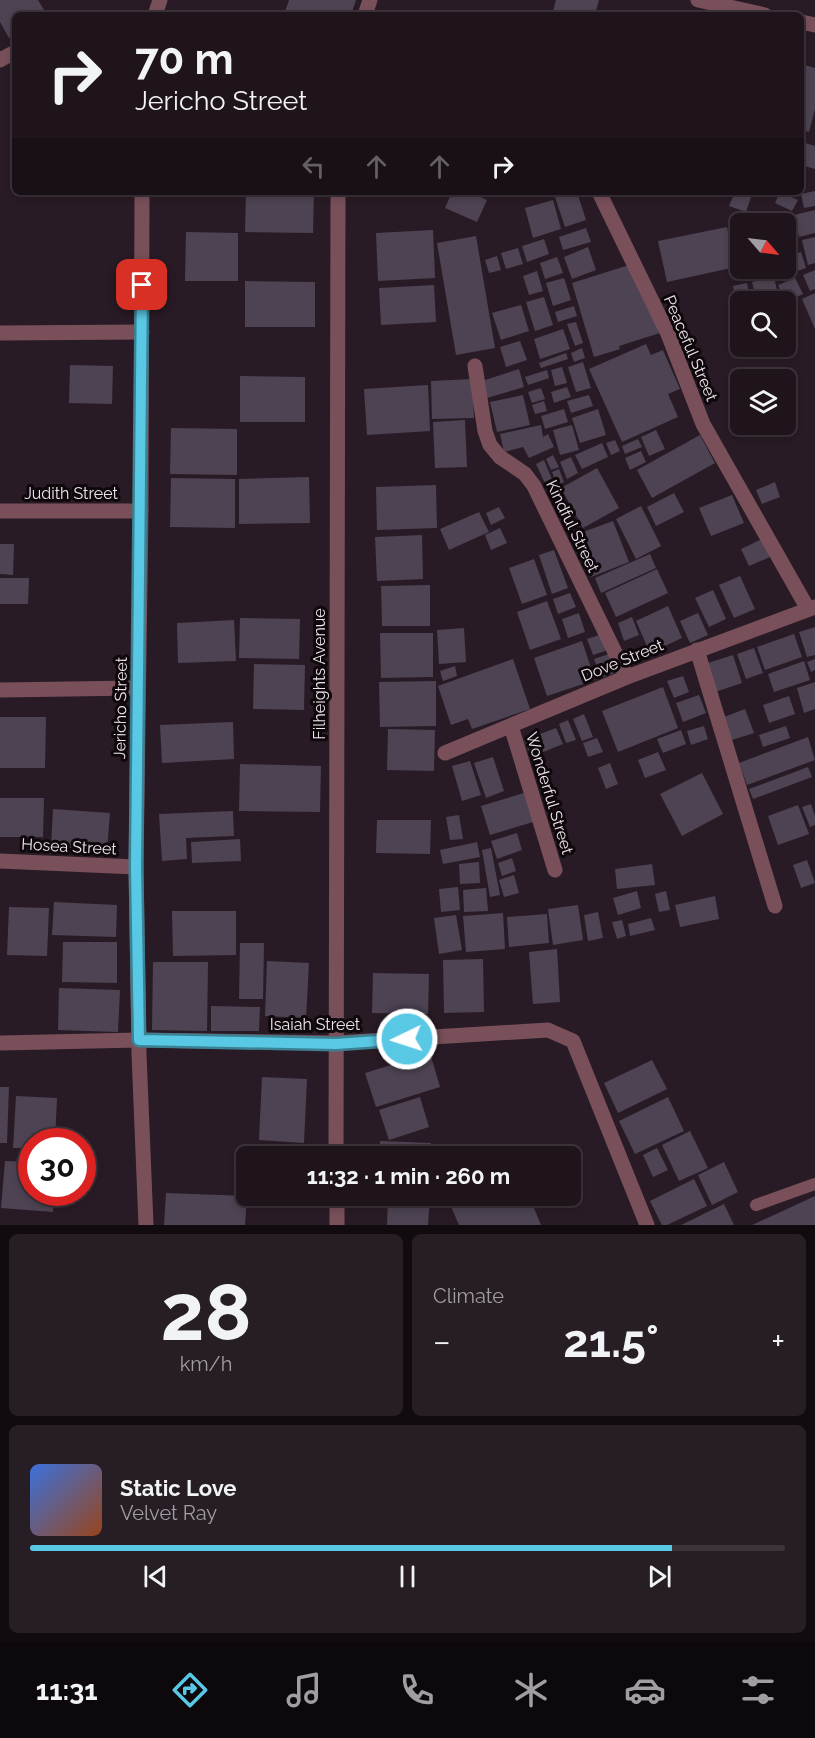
<!DOCTYPE html>
<html lang="en">
<head>
<meta charset="utf-8">
<style>
	:root { --surface:#1f141c; --page:#271d25; --text:#f1f3f6; --muted:#a19ea3; --line:#3c333b; --accent:#59c8e4 }
	body { margin:0; font-family:Raleway,sans-serif; background:var(--page); color:var(--text); height:100vh; display:flex; flex-direction:column; font-size:22px; white-space:nowrap }
	* { box-sizing:border-box; margin:0 }
	p { font-size:20px; color:var(--muted) }
	.icon { flex:none; width:33px; height:33px; fill:none; stroke:currentColor; stroke-width:2; stroke-linecap:round; stroke-linejoin:round }
	.map { position:relative; height:1225px; overflow:hidden }
	.panel { display:flex; flex-direction:column; gap:9px; padding:9px; background:#110b0f; flex:1 }
	.panel>* { flex:none }
	.guide { position:absolute; left:12px; top:12px; width:792px; height:183px; border-radius:9px; box-shadow:0 3px 9px #0003,0 0 0 2px var(--line); background:#1f141c; color:var(--text); overflow:hidden }
	.needle { width:39px; rotate:118deg }
	.controls { position:absolute; left:730px; top:213px; display:grid; gap:12px }
	.controls a { display:grid; place-items:center; width:66px; height:66px; border-radius:9px; background:var(--surface); box-shadow:0 3px 9px #0003,0 0 0 2px var(--line); font-size:30px }
	.speed { position:absolute; left:18px; top:1128px; display:flex; gap:12px; font-size:30px; font-weight:700; text-align:center }
	.speed>* { display:grid; place-content:center; width:78px; height:78px; border-radius:50%; background:var(--surface); box-shadow:0 3px 9px #0003,0 0 0 2px var(--line); line-height:1 }
	.speed .limit { border:9px solid #d22; background:#fff; color:#111 }
	.pin { position:absolute; display:grid; place-items:center; width:51px; height:51px; color:#fff; margin:-26px; border-radius:12px; box-shadow:0 3px 9px #0006 }
	.me { position:absolute; width:66px; margin:-33px; rotate:266deg; stroke-linejoin:round; filter:drop-shadow(0 0 4px #0008) }
	.turn { display:flex; align-items:center; gap:21px; height:126px; padding:0 24px; font-size:27px }
	.turn .icon { width:78px; height:78px; stroke-width:2.5 }
	.turn b { display:block; font-size:42px; line-height:51px }
	.lanes { display:flex; align-items:center; height:57px; padding:0 24px; background:#0003; justify-content:center; gap:30px; direction:ltr }
	.lanes .off { opacity:.35 }
	.big { font-size:45px; font-weight:700; line-height:1.1 }
	.panel .widget { flex:1; display:flex; flex-direction:column; justify-content:center; gap:9px; min-width:0; padding:0 21px; border-radius:9px; background:var(--page) }
	.panel .dial { align-items:center; gap:0 }
	.dial b { font-size:78px; line-height:1 }
	.song { display:flex; align-items:center; gap:18px }
	.cover { width:72px; height:72px; border-radius:9px; background:linear-gradient(135deg,hsl(220 70% 55%),hsl(20 70% 35%)) }
	.played { height:6px; border-radius:3px; background:linear-gradient(90deg,var(--accent) 85%,var(--line) 85%) }
	.keys { display:flex; justify-content:space-around; direction:ltr }
	.heat { display:flex; justify-content:space-between; align-items:center; font-size:33px; direction:ltr }
	.panel .tiles { flex:1; display:grid; gap:9px; grid-template-columns:1fr 1fr }
	.widget:last-child { grid-column:span 2 }
	.trip { position:absolute; left:236px; top:1146px; width:345px; height:60px; border-radius:9px; background:var(--surface); box-shadow:0 3px 9px #0003,0 0 0 2px var(--line); font-weight:700; line-height:60px; text-align:center }
	.menu { display:flex; height:96px; justify-content:space-around; align-items:center; background:#0c080b; color:var(--muted) }
	.menu .icon { width:42px; height:42px }
	.menu .selected { color:var(--accent) }
	.menu b { font-size:27px; color:var(--text) }
	.map>svg:first-child { display:block }
	.building { fill:#4d4352 }
	.lines { fill:none; stroke-linecap:round; stroke-linejoin:round }
	.service { stroke:#79505a; stroke-width:12 }
	.minor { stroke:#79505a; stroke-width:15 }
	.route-casing { stroke:#3a8294; stroke-width:15 }
	.route { stroke:#59c8e4; stroke-width:10 }
	.labels { text-anchor:middle; stroke-width:6; stroke-linejoin:round; paint-order:stroke }
	.street-label { font-size:16px; fill:#efe5ec; stroke:#0e080c }
</style>
</head>
<body>
<div class="map">
<svg width="815" height="1225" viewBox="0 0 815 1225">
	<rect width="100%" height="100%" fill="#291b25"/>
	<g class="building">
		<polygon points="0,0 38,0 47,15 15,15 15,34 9,38 0,22"/>
		<polygon points="289,0 356,0 351,15 284,15"/>
		<polygon points="556,0 599,0 595,15 567,15 553,11"/>
		<polygon points="801,64 815,68 815,109 809,132 801,130"/>
		<polygon points="802,142 815,146 815,169 801,165"/>
		<polygon points="815,191 815,206 804,208 801,194"/>
		<polygon points="246,192 314,192 313,233 245,232"/>
		<polygon points="452,192 470,192 487,200 477,222 445,208"/>
		<polygon points="571,192 577,192 586,220 565,227 555,197"/>
		<polygon points="735,192 747,192 752,194 746,212 729,206"/>
		<polygon points="780,192 798,200 792,211 775,203"/>
		<polygon points="553,200 561,229 533,238 525,208"/>
		<polygon points="815,210 815,233 799,237 794,215"/>
		<polygon points="787,215 792,229 786,231 786,224 772,224 771,221"/>
		<polygon points="727,227 736,267 667,282 658,241"/>
		<polygon points="586,228 591,242 563,250 559,237"/>
		<polygon points="433,230 435,278 378,281 376,233"/>
		<polygon points="186,232 238,233 238,281 185,281"/>
		<polygon points="793,232 798,247 786,252 786,235"/>
		<polygon points="476,236 495,348 456,355 437,243"/>
		<polygon points="815,237 815,263 808,265 802,240"/>
		<polygon points="544,239 549,254 527,262 522,246"/>
		<polygon points="588,247 596,270 572,279 564,257"/>
		<polygon points="518,248 523,264 506,269 501,253"/>
		<polygon points="801,252 806,268 789,274 786,257"/>
		<polygon points="497,256 501,270 489,273 485,260"/>
		<polygon points="557,257 563,273 545,279 540,263"/>
		<polygon points="629,265 660,333 619,346 620,349 594,357 572,283"/>
		<polygon points="743,268 766,268 767,274 746,278"/>
		<polygon points="773,268 786,268 788,275 776,279"/>
		<polygon points="815,270 815,289 810,291 803,275"/>
		<polygon points="537,271 543,291 529,295 523,276"/>
		<polygon points="774,277 779,299 757,302 752,282"/>
		<polygon points="564,278 571,300 553,306 546,283"/>
		<polygon points="795,278 803,294 785,302 778,285"/>
		<polygon points="245,281 315,282 315,327 245,327"/>
		<polygon points="747,283 751,302 741,302 740,319 733,286"/>
		<polygon points="434,285 436,322 381,325 379,288"/>
		<polygon points="815,293 815,329 802,299"/>
		<polygon points="544,297 553,325 535,331 526,302"/>
		<polygon points="521,305 529,331 501,340 492,313"/>
		<polygon points="574,306 577,316 558,322 555,312"/>
		<polygon points="576,322 583,343 575,346 567,324"/>
		<polygon points="563,329 570,349 540,359 534,339"/>
		<polygon points="520,341 527,360 506,367 500,347"/>
		<polygon points="646,344 651,355 663,350 680,389 668,394 678,417 622,442 589,369"/>
		<polygon points="582,348 585,358 574,362 571,353"/>
		<polygon points="566,353 568,359 541,368 539,363"/>
		<polygon points="583,362 591,388 576,392 568,367"/>
		<polygon points="70,365 113,366 112,404 69,403"/>
		<polygon points="562,367 567,383 555,386 551,370"/>
		<polygon points="519,369 524,387 487,398 482,381"/>
		<polygon points="547,370 549,378 528,385 525,377"/>
		<polygon points="765,371 767,380 741,380 740,413 732,380"/>
		<polygon points="240,376 305,377 305,422 240,422"/>
		<polygon points="472,379 474,418 432,419 431,381"/>
		<polygon points="428,385 430,431 367,435 364,389"/>
		<polygon points="567,387 571,397 554,403 551,392"/>
		<polygon points="541,388 545,399 532,403 528,392"/>
		<polygon points="523,395 530,425 497,432 490,402"/>
		<polygon points="589,395 593,406 571,413 567,401"/>
		<polygon points="544,401 547,411 535,414 532,405"/>
		<polygon points="564,409 568,422 545,429 541,416"/>
		<polygon points="598,409 606,435 580,443 572,418"/>
		<polygon points="465,420 467,467 435,468 433,422"/>
		<polygon points="541,425 543,437 548,434 554,447 529,458 523,447 504,452 500,434"/>
		<polygon points="572,425 579,450 560,455 553,430"/>
		<polygon points="171,428 237,429 237,475 170,474"/>
		<polygon points="656,430 665,449 649,456 641,437"/>
		<polygon points="700,435 715,463 652,498 637,470"/>
		<polygon points="638,439 642,447 625,454 622,446"/>
		<polygon points="615,440 620,451 611,455 606,443"/>
		<polygon points="602,443 608,457 582,469 575,455"/>
		<polygon points="641,451 646,462 630,470 625,458"/>
		<polygon points="553,455 559,467 551,470 546,459"/>
		<polygon points="571,457 578,473 567,479 560,462"/>
		<polygon points="544,460 556,489 549,492 536,464"/>
		<polygon points="597,468 619,508 583,528 561,488"/>
		<polygon points="559,469 564,482 557,485 552,472"/>
		<polygon points="309,477 310,523 239,524 239,479"/>
		<polygon points="171,478 235,479 235,528 170,527"/>
		<polygon points="775,482 780,497 762,504 756,490"/>
		<polygon points="436,485 437,528 377,530 376,487"/>
		<polygon points="674,493 684,512 656,526 647,507"/>
		<polygon points="732,495 744,523 711,536 699,508"/>
		<polygon points="641,506 661,546 636,559 616,519"/>
		<polygon points="499,507 505,518 491,525 486,513"/>
		<polygon points="479,512 489,532 449,550 440,529"/>
		<polygon points="613,521 629,562 591,577 575,535"/>
		<polygon points="500,528 507,543 491,550 485,535"/>
		<polygon points="422,535 423,579 377,581 375,537"/>
		<polygon points="762,539 770,557 749,566 741,549"/>
		<polygon points="0,544 14,544 13,575 0,574"/>
		<polygon points="554,550 568,588 552,594 539,555"/>
		<polygon points="650,554 656,568 601,593 595,578"/>
		<polygon points="534,559 547,595 522,604 509,568"/>
		<polygon points="657,569 668,593 616,617 605,593"/>
		<polygon points="740,576 755,609 734,618 719,585"/>
		<polygon points="0,578 29,578 28,604 0,604"/>
		<polygon points="430,585 430,626 382,626 381,586"/>
		<polygon points="713,590 726,619 709,627 695,598"/>
		<polygon points="570,593 576,607 558,614 553,599"/>
		<polygon points="547,601 561,639 530,650 517,612"/>
		<polygon points="668,606 682,638 650,653 636,621"/>
		<polygon points="579,613 585,632 568,638 562,619"/>
		<polygon points="698,613 708,635 690,643 680,621"/>
		<polygon points="632,617 639,635 624,641 618,623"/>
		<polygon points="240,618 300,619 299,659 239,658"/>
		<polygon points="234,620 236,661 178,663 177,623"/>
		<polygon points="815,627 815,655 807,657 799,632"/>
		<polygon points="464,628 466,662 439,664 437,630"/>
		<polygon points="380,633 433,633 433,677 381,678"/>
		<polygon points="602,634 608,650 593,655 587,639"/>
		<polygon points="794,634 802,657 765,670 757,647"/>
		<polygon points="582,641 595,680 547,696 534,658"/>
		<polygon points="754,648 763,673 746,679 737,654"/>
		<polygon points="612,653 618,672 601,678 594,659"/>
		<polygon points="733,655 742,683 715,692 705,664"/>
		<polygon points="513,659 530,709 472,729 468,719 451,725 438,686"/>
		<polygon points="815,659 815,670 811,672 807,662"/>
		<polygon points="804,661 810,680 774,692 768,674"/>
		<polygon points="254,664 305,665 304,710 253,709"/>
		<polygon points="455,666 457,676 443,681 440,671"/>
		<polygon points="683,676 689,692 674,698 667,681"/>
		<polygon points="436,681 436,726 380,727 379,682"/>
		<polygon points="815,682 815,709 804,713 797,688"/>
		<polygon points="663,687 678,728 618,752 602,711"/>
		<polygon points="699,695 706,713 683,722 676,703"/>
		<polygon points="789,696 795,714 769,723 763,705"/>
		<polygon points="745,709 754,733 732,740 724,717"/>
		<polygon points="584,714 593,737 582,741 573,719"/>
		<polygon points="0,717 46,717 45,768 0,768"/>
		<polygon points="568,720 576,740 566,743 559,724"/>
		<polygon points="233,722 234,759 162,763 160,725"/>
		<polygon points="704,726 708,739 691,745 687,731"/>
		<polygon points="786,726 790,738 763,747 759,735"/>
		<polygon points="556,728 563,744 531,757 524,740"/>
		<polygon points="388,729 435,730 434,771 387,770"/>
		<polygon points="681,730 686,744 663,753 657,739"/>
		<polygon points="808,737 815,760 747,785 739,763"/>
		<polygon points="597,738 603,752 588,757 583,743"/>
		<polygon points="658,752 666,770 645,778 638,760"/>
		<polygon points="493,757 504,791 486,798 474,763"/>
		<polygon points="470,761 481,795 462,801 452,766"/>
		<polygon points="610,763 618,784 606,789 598,768"/>
		<polygon points="240,764 321,766 320,812 239,811"/>
		<polygon points="808,767 812,777 753,799 749,789"/>
		<polygon points="702,773 723,814 682,836 660,794"/>
		<polygon points="524,793 533,822 490,835 481,806"/>
		<polygon points="0,798 44,798 43,837 0,837"/>
		<polygon points="811,804 815,816 815,825 810,827 802,807"/>
		<polygon points="798,805 809,834 778,845 768,816"/>
		<polygon points="53,809 110,813 107,850 51,847"/>
		<polygon points="233,811 234,836 186,838 187,859 162,861 159,814"/>
		<polygon points="459,815 463,839 450,840 446,817"/>
		<polygon points="377,820 431,820 430,854 376,853"/>
		<polygon points="517,833 522,850 497,859 491,841"/>
		<polygon points="240,839 241,861 192,863 191,842"/>
		<polygon points="477,842 480,857 443,864 440,850"/>
		<polygon points="491,848 500,895 490,897 482,850"/>
		<polygon points="512,858 516,871 502,876 498,863"/>
		<polygon points="807,860 815,883 801,888 793,865"/>
		<polygon points="479,862 480,883 460,884 459,864"/>
		<polygon points="652,864 655,885 617,889 615,869"/>
		<polygon points="514,875 519,893 504,897 499,880"/>
		<polygon points="458,887 460,910 441,912 439,889"/>
		<polygon points="486,888 488,911 464,912 463,890"/>
		<polygon points="637,891 641,908 618,915 613,898"/>
		<polygon points="666,891 670,910 659,912 655,894"/>
		<polygon points="715,896 719,919 680,927 675,905"/>
		<polygon points="54,902 117,905 116,937 52,935"/>
		<polygon points="578,905 583,940 553,945 548,909"/>
		<polygon points="9,907 49,908 47,956 7,955"/>
		<polygon points="172,911 236,911 236,955 173,956"/>
		<polygon points="598,912 603,938 588,941 584,915"/>
		<polygon points="503,913 505,949 466,952 463,916"/>
		<polygon points="547,914 549,943 509,947 507,917"/>
		<polygon points="456,915 462,950 439,954 434,918"/>
		<polygon points="651,918 655,930 630,936 628,924"/>
		<polygon points="622,920 626,936 617,939 612,922"/>
		<polygon points="63,942 117,942 117,983 62,982"/>
		<polygon points="240,943 264,943 263,999 239,999"/>
		<polygon points="557,949 560,1002 533,1004 529,952"/>
		<polygon points="483,959 484,1012 444,1013 443,960"/>
		<polygon points="267,961 309,963 306,1018 265,1016"/>
		<polygon points="153,962 208,962 207,1031 152,1030"/>
		<polygon points="373,973 429,974 428,1014 372,1013"/>
		<polygon points="59,988 120,990 118,1032 58,1030"/>
		<polygon points="211,1006 260,1007 259,1031 211,1031"/>
		<polygon points="430,1053 440,1087 376,1107 365,1073"/>
		<polygon points="652,1060 667,1089 618,1113 604,1083"/>
		<polygon points="262,1077 307,1079 304,1143 259,1140"/>
		<polygon points="0,1087 9,1087 7,1143 0,1143"/>
		<polygon points="16,1096 57,1098 55,1142 32,1142 32,1148 13,1148"/>
		<polygon points="420,1097 429,1127 389,1140 379,1110"/>
		<polygon points="668,1097 684,1131 635,1154 619,1121"/>
		<polygon points="690,1131 708,1168 679,1181 662,1145"/>
		<polygon points="380,1141 431,1143 431,1156 380,1156"/>
		<polygon points="657,1148 668,1170 653,1177 643,1155"/>
		<polygon points="5,1161 32,1162 32,1192 54,1192 53,1212 1,1208"/>
		<polygon points="724,1162 738,1192 712,1205 698,1175"/>
		<polygon points="694,1179 707,1206 667,1225 662,1225 650,1201"/>
		<polygon points="166,1193 247,1196 245,1225 164,1225"/>
		<polygon points="388,1196 430,1198 428,1225 387,1225"/>
		<polygon points="463,1196 529,1196 541,1225 459,1225 449,1202"/>
		<polygon points="815,1196 815,1225 752,1225"/>
		<polygon points="724,1204 734,1225 681,1225"/>
	</g>
	<g class="lines">
		<polyline class="service" points="756,1205 815,1184"/>
		<g class="minor">
			<polyline points="698,0 765,15"/>
			<polyline points="155,15 160,0"/>
			<polyline points="365,15 370,0"/>
			<polyline points="801,22 815,25"/>
			<polyline points="0,60 15,52"/>
			<polyline points="142,192 141,511 136,867 139,1054 146,1225"/>
			<polyline points="599,192 668,334 703,424 808,609"/>
			<polyline points="0,333 142,332"/>
			<polyline points="475,366 485,431 490,445 500,457 525,474 534,486 627,677"/>
			<polyline points="0,511 141,511"/>
			<polyline points="697,650 775,906"/>
			<polyline points="0,690 138,688"/>
			<polyline points="511,726 555,870"/>
			<polyline points="445,753 627,677 815,607"/>
			<polyline points="0,861 136,867"/>
			<polyline points="0,1043 139,1040 336,1043 548,1030 573,1041 647,1225"/>
			<polyline points="336,1156 338,192"/>
			<polyline points="337,1196 337,1225"/>
		</g>
	</g>
	<g class="lines">
		<g class="route-casing">
			<polyline id="route" points="142,285 136,867 139,1040 336,1044 407,1039"/>
		</g>
		<use href="#route" class="route"/>
	</g>
	<g class="labels">
		<g class="street-label">
			<text transform="translate(691 348) rotate(67)" y="6">Peaceful Street</text>
			<text x="71" y="499">Judith Street</text>
			<text transform="translate(573 526) rotate(64)" y="6">Kindful Street</text>
			<text transform="translate(622 660) rotate(-22)" y="6">Dove Street</text>
			<text transform="translate(319 674) rotate(-90)" y="6">Filheights Avenue</text>
			<text transform="translate(120 708) rotate(-89)" y="6">Jericho Street</text>
			<text transform="translate(550 793) rotate(73)" y="6">Wonderful Street</text>
			<text transform="translate(69 846) rotate(3)" y="6">Hosea Street</text>
			<text x="315" y="1030">Isaiah Street</text>
		</g>
	</g>
</svg>
<div class="controls">
<a><svg class="needle" viewBox="-14 -14 28 28"><path d="M0-13l5 13h-10z" fill="#e53935"/><path d="M0 13l5-13h-10z" fill="#a19ea3"/></svg></a>
<a><svg class="icon" aria-label="search" viewBox="0 0 24 24"><circle cx="10" cy="10" r="6"/><path d="M15 15l6 6"/></svg></a>
<a><svg class="icon" aria-label="layers" viewBox="0 0 24 24"><path d="M12 4l9 5-9 5-9-5zM3 14l9 5 9-5"/></svg></a>
</div>
<div class="speed"><div class="limit">30</div></div>
<div class="pin" style="left:142px;top:285px;background:#d93025"><svg class="icon" aria-label="arrive" viewBox="0 0 24 24"><path d="M6 21V4h12l-3 4 3 4H6"/></svg></div>
<svg class="me" style="left:407px;top:1039px" viewBox="-20 -20 40 40"><circle r="17" fill="#59c8e4" stroke="#fff" stroke-width="3"/><path d="M0-11L8 9 0 5-8 9z" fill="#fff"/></svg>
<div class="trip">11:32 · 1 min · 260 m</div>
<div class="guide">
<div class="turn"><svg class="icon" aria-label="right" viewBox="0 0 24 24"><path d="M7 20v-9h11M14 6l5 5-5 5"/></svg><div><b>70 m</b>Jericho Street</div></div>
<div class="lanes"><svg class="icon off" aria-label="left" viewBox="0 0 24 24"><path d="M17 20v-9H6M10 6l-5 5 5 5"/></svg><svg class="icon off" aria-label="ahead" viewBox="0 0 24 24"><path d="M12 20V5M6 11l6-6 6 6"/></svg><svg class="icon off" aria-label="ahead" viewBox="0 0 24 24"><path d="M12 20V5M6 11l6-6 6 6"/></svg><svg class="icon" aria-label="right" viewBox="0 0 24 24"><path d="M7 20v-9h11M14 6l5 5-5 5"/></svg></div>
</div>
</div>
<section class="panel">
<div class="tiles">
<div class="widget dial"><b>28</b><p>km/h</p></div>
<div class="widget"><p>Climate</p>
<div class="heat"><a>−</a><b class="big">21.5°</b><a>+</a></div>
</div>
<div class="widget">
<div class="song"><i class="cover"></i><div><b>Static Love</b><p>Velvet Ray</p></div></div>
<div class="played"></div>
<div class="keys"><svg class="icon" aria-label="previous" viewBox="0 0 24 24"><path d="M18 5L8 12l10 7zM5 5v14"/></svg><svg class="icon" aria-label="pause" viewBox="0 0 24 24"><path d="M8 5v14M16 5v14"/></svg><svg class="icon" aria-label="next" viewBox="0 0 24 24"><path d="M6 5l10 7-10 7zM19 5v14"/></svg></div>
</div>
</div>
</section>
<nav class="menu">
<b>11:31</b>
<svg class="icon selected" aria-label="directions" viewBox="0 0 24 24"><path d="M12 3l9 9-9 9-9-9zM9 14v-3h6M13 9l2 2-2 2"/></svg>
<svg class="icon" aria-label="music" viewBox="0 0 24 24"><path d="M9 18V5l10-2v13"/><circle cx="6" cy="18" r="3"/><circle cx="16" cy="16" r="3"/></svg>
<svg class="icon" aria-label="phone" viewBox="0 0 24 24"><path d="M5 4h4l2 5-3 2q2 4 5 5l2-3 5 2v4C11 20 4 13 5 4z"/></svg>
<svg class="icon" aria-label="climate" viewBox="0 0 24 24"><path d="M12 3v18M4 7l16 10M4 17L20 7"/></svg>
<svg class="icon" aria-label="car" viewBox="0 0 24 24"><path d="M5 17H2v-5l4-1 3-4h7l3 4 3 1v5h-3M9 17h6M6 11h13"/><circle cx="7" cy="17" r="2"/><circle cx="17" cy="17" r="2"/></svg>
<svg class="icon" aria-label="filters" viewBox="0 0 24 24"><path d="M4 7h16M4 17h16"/><circle cx="9" cy="7" r="2"/><circle cx="15" cy="17" r="2"/></svg>
</nav>
</body>
</html>
